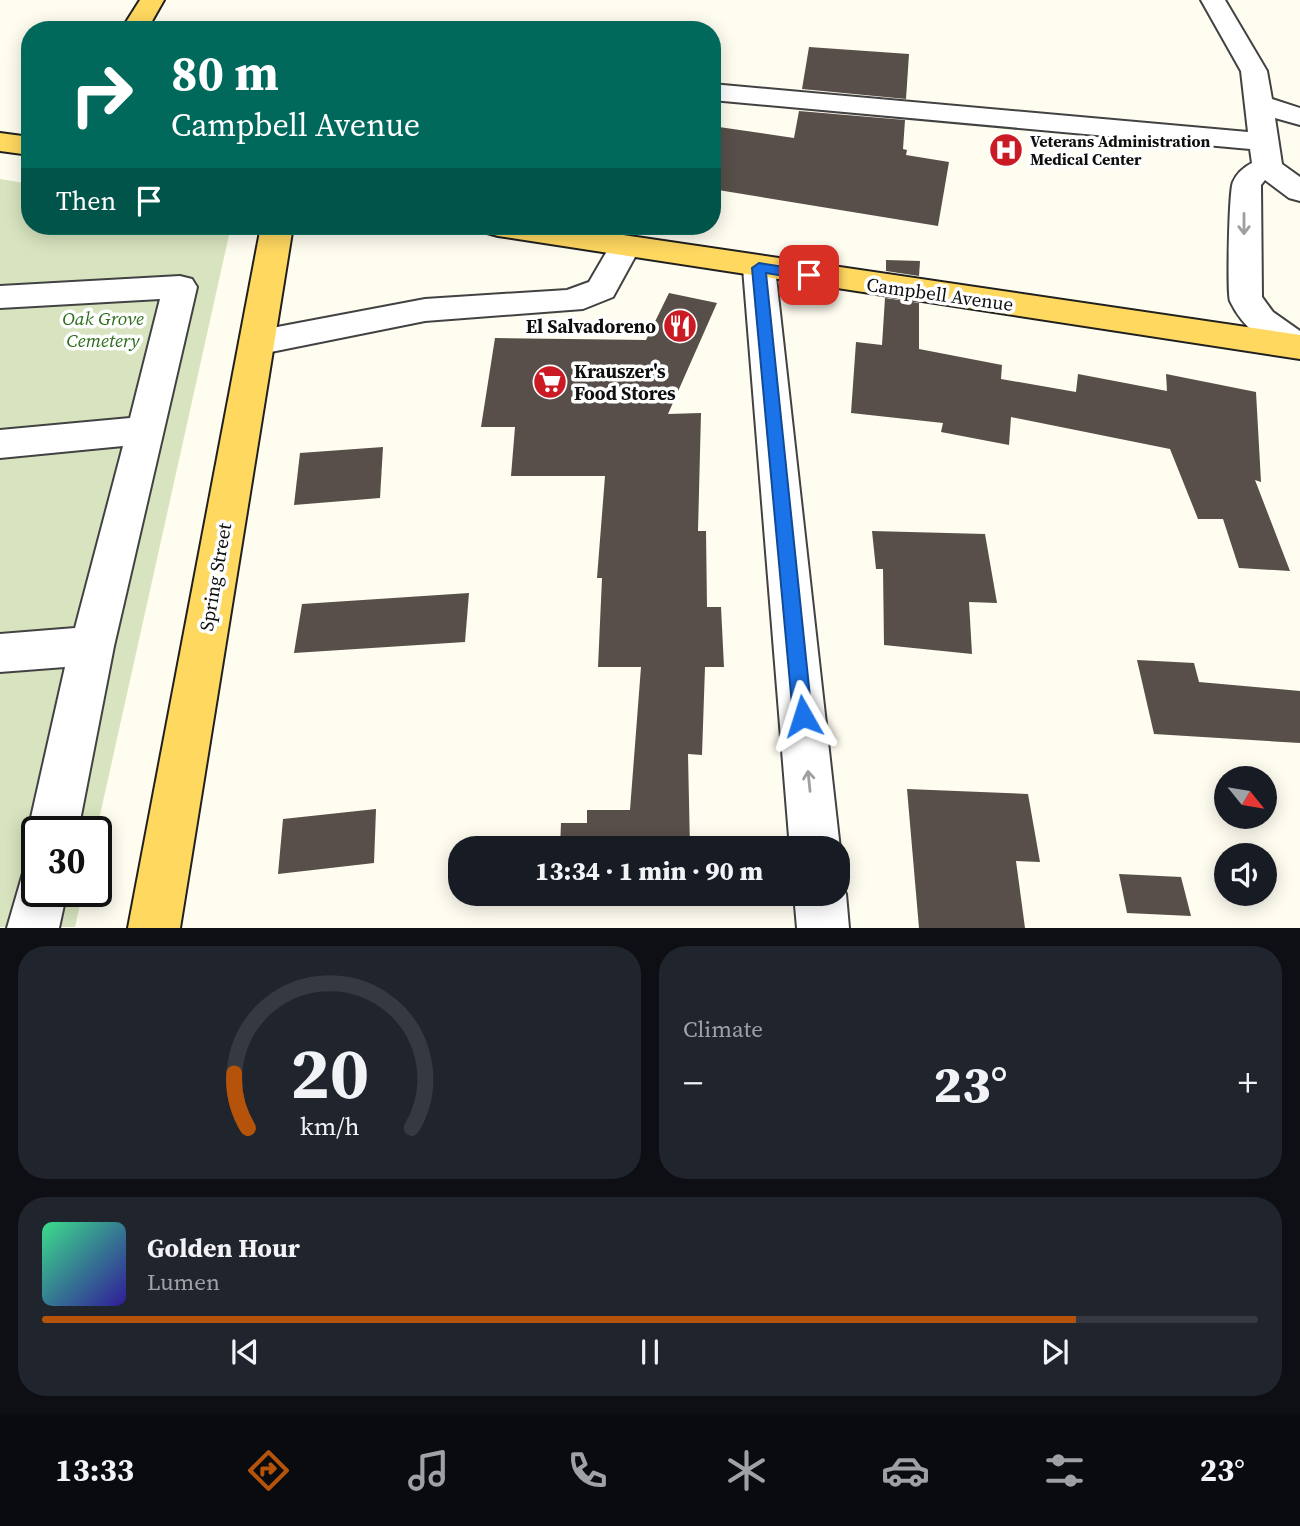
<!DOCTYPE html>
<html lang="en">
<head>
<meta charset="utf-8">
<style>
	:root { --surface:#171b24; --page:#20242c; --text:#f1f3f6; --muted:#9ea1a6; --line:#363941; --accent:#b45309 }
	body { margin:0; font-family:"Source Serif 4",serif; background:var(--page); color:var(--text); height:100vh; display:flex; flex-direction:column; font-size:26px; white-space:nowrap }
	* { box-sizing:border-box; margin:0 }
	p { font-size:23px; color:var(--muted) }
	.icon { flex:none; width:38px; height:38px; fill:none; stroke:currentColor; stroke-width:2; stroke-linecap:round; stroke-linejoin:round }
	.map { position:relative; height:928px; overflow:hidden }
	.sheet { display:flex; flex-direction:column; gap:18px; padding:18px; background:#0d0f14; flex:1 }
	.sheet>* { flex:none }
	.guide { position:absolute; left:21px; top:21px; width:700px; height:214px; border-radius:28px; box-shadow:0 4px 18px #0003; background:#00695c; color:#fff; overflow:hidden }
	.needle { width:46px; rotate:120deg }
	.fabs { position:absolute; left:1214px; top:766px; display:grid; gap:14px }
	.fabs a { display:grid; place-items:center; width:63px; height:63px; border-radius:50%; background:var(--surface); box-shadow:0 4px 18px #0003; font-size:35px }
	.speed { position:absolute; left:21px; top:816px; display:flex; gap:14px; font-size:35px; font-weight:700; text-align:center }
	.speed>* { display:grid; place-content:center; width:91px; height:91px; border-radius:50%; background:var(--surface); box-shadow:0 4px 18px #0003; line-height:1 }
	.speed .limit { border:4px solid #111; border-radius:10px; background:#fff; color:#111 }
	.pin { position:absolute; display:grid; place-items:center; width:60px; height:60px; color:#fff; margin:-30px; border-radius:14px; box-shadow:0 4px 10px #0006 }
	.me { position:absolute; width:77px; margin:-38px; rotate:354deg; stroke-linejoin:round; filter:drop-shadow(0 0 5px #0008) }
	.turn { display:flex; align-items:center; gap:24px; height:147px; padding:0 35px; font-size:32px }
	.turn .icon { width:91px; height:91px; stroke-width:2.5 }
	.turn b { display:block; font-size:49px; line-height:60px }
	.then { display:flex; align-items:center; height:66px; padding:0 35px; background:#0003; gap:14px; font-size:26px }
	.big { font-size:52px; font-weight:800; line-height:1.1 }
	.sheet .tile { flex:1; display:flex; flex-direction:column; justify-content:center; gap:10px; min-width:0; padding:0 24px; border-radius:28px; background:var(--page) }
	.sheet .dial { align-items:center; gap:0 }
	.dial svg { height:182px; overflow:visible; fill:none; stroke:var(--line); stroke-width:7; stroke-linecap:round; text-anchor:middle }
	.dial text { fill:var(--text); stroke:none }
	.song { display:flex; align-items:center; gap:21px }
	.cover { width:84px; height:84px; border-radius:10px; background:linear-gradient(135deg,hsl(150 70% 55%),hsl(250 70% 35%)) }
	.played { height:7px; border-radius:4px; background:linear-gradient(90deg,var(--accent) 85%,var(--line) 85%) }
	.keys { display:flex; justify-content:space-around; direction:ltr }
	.heat { display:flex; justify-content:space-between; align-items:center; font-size:38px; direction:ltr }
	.sheet .tiles { flex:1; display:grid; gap:18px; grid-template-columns:1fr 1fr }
	.tile:last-child { grid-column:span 2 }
	.trip { position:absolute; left:448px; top:836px; width:402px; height:70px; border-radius:28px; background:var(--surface); box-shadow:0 4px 18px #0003; font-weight:800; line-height:70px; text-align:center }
	.dock { display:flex; height:112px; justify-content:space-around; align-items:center; background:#090b0e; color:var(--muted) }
	.dock .icon { width:49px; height:49px }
	.dock .active { color:var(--accent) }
	.dock b { font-size:32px; color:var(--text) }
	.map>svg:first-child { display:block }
	.cemetery { fill:#d8e4bf }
	.building { fill:#584f4a }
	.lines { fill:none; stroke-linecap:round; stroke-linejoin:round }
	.minor-casing { stroke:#424242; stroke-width:4 }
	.major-casing { stroke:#202020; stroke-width:4 }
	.minor { fill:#fff; fill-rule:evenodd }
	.major { fill:#ffd860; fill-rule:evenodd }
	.oneway { stroke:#9f9f9f }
	.route { fill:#1a73e8; stroke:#114b97; stroke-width:2 }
	.labels { text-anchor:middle; stroke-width:7; stroke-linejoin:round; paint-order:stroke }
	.far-poi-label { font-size:16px; font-weight:bold; fill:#0f0f0f; stroke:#fff; text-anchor:start }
	.street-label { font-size:19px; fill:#0f0f0f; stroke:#fff }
	.park-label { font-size:19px; font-style:italic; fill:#2b6c19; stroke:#fff }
	.poi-label { font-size:19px; font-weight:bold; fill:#0f0f0f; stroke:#fff; text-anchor:end }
</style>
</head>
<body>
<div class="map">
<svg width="1300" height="928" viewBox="0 0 1300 928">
	<rect width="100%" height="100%" fill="#fffcf0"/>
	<polygon class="cemetery" points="0,179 30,184 30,226 231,226 96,833 37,831 37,891 83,891 75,927 0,927"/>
	<g class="building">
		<polygon points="809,47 909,54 906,99 802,89"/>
		<polygon points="799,111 905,120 903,149 907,150 906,155 949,162 938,226 712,189 712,126 794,138"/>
		<polygon points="886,260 920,261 919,276 886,271"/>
		<polygon points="669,293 717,303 668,414 701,413 698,531 706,531 707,607 721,607 724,667 705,667 702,755 688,754 690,849 560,849 561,823 587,823 587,810 630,810 641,667 598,667 602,578 597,578 605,476 511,476 515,427 481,427 495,338 646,340"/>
		<polygon points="885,298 919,303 919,349 1002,365 1001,379 1076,392 1078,374 1167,391 1166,374 1256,392 1261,482 1255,480 1290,571 1239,568 1223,519 1198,519 1170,449 1011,417 1009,445 941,432 943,423 851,413 856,342 882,345"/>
		<polygon points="383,447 380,498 294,505 300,453"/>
		<polygon points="872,531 985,534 997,603 969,602 972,654 884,645 883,569 876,569"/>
		<polygon points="469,593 465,642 294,653 302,604"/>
		<polygon points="1137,660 1194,663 1199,682 1300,691 1300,743 1154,734"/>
		<polygon points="907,789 1028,794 1040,862 1016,861 1025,928 919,928"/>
		<polygon points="376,809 374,863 278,874 283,819"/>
		<polygon points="1119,874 1181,877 1191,916 1127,913"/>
	</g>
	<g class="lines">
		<g class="minor-casing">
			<g id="minor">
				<path d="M1201,0H1225L1267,71L1272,99L1300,108V125L1275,118L1282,164L1300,177V201L1289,198L1265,180L1261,185L1262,297L1273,312L1300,331V358C1271,350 1243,329 1230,301C1227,293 1229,189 1233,182C1237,173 1244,167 1252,163L1250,149L712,100V84L1248,132L1241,71Z"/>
				<polygon points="625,236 636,239 641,246 613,297 583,309 425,321 256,355 244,351 239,343 244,335 256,331 425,299 567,290 589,282 614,239"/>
				<polygon points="759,257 771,261 775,268 840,849 838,853 838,849 790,849 743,268 747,261"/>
				<polygon points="180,276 192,279 197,287 114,646 78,831 37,831 37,848 28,831 65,667 0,672 0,634 75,628 123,446 0,458 0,430 130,418 160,299 0,308 0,286"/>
				<polygon points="37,867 37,891 67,891 59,928 7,928 23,873"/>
				<polygon points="838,876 846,894 849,928 797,928 794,894 838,894"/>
			</g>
		</g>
		<g class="major-casing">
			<g id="major">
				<polygon points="140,0 164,0 147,30 121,30"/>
				<polygon points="0,133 30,137 30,155 0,151"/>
				<polygon points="261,226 293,226 180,928 128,928"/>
				<polygon points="482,226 562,226 1300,335 1300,359 498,236 487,233"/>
			</g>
		</g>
		<use href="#minor" class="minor"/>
		<use href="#major" class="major"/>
	</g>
	<defs><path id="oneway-shaft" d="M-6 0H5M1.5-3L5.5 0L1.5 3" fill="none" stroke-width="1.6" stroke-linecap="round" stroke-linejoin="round" transform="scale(1.75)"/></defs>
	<g class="oneway">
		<use href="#oneway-shaft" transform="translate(1244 224) rotate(90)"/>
		<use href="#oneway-shaft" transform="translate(809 781) rotate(-96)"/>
	</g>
	<polygon class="route" points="759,263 809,271 816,275 809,280 766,273 812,716 809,722 803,724 796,722 793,716 752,268"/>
	<defs>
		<g id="hospital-disc" transform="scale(1.75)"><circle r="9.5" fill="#ca1b24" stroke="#fff"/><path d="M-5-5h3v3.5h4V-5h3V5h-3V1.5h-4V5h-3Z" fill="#fff"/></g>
		<g id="restaurant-disc" transform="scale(1.75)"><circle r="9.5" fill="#ca1b24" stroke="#fff"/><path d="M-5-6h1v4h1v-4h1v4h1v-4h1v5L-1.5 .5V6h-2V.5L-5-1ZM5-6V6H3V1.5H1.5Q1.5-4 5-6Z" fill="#fff"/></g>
		<g id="supermarket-disc" transform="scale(1.75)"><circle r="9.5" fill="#ca1b24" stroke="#fff"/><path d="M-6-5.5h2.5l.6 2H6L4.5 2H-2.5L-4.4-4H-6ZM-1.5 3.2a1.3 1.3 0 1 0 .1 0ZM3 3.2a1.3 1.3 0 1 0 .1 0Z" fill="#fff"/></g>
	</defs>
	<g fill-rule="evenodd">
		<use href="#hospital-disc" x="1006" y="150"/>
		<use href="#restaurant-disc" x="680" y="326"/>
		<use href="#supermarket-disc" x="550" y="382"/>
	</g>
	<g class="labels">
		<g class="far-poi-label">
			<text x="1030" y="147">Veterans Administration<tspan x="1030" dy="18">Medical Center</tspan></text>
		</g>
		<g class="street-label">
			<text transform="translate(940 294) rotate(8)" y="7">Campbell Avenue</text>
			<text transform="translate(215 577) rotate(-80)" y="7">Spring Street</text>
		</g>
		<g class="park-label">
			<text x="103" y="325">Oak Grove<tspan x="103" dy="22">Cemetery</tspan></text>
		</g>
		<g class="poi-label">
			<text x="656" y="333">El Salvadoreno</text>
			<text x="574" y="378" text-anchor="start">Krauszer's<tspan x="574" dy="22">Food Stores</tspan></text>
		</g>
	</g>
</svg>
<div class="fabs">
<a><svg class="needle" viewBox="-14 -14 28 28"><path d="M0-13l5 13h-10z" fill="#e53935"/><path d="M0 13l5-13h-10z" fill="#9ea1a6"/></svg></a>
<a><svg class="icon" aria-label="sound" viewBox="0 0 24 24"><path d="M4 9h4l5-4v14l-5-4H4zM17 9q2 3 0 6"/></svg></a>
</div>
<div class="speed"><div class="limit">30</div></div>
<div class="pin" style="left:809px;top:275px;background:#d93025"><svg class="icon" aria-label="arrive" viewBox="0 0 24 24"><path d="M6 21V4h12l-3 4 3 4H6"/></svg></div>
<svg class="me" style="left:803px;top:716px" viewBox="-20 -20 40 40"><path d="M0-17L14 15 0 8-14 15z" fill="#1a73e8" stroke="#fff" stroke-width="4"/></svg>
<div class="trip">13:34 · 1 min · 90 m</div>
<div class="guide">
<div class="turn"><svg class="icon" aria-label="right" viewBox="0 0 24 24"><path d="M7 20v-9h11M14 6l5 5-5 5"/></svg><div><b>80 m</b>Campbell Avenue</div></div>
<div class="then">Then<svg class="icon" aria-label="arrive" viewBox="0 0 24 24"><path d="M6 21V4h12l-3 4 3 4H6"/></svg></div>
</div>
</div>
<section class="sheet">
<div class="tiles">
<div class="tile dial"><svg viewBox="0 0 100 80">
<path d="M14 69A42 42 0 1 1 86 69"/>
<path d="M14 69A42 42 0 0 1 8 45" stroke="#b45309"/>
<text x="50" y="56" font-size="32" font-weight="700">20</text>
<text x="50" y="72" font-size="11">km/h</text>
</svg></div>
<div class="tile"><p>Climate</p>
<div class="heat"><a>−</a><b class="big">23°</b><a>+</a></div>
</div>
<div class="tile">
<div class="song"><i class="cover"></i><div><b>Golden Hour</b><p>Lumen</p></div></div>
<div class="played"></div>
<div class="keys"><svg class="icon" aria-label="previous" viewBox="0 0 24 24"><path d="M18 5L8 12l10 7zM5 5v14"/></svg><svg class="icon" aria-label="pause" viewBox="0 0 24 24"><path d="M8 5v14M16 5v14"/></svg><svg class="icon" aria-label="next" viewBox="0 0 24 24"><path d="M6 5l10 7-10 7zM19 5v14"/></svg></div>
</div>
</div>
</section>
<nav class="dock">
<b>13:33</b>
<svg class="icon active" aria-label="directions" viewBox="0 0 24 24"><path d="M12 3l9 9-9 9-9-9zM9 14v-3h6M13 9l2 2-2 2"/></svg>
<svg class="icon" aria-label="music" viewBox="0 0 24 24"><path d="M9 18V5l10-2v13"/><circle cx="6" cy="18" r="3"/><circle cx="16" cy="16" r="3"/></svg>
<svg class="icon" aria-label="phone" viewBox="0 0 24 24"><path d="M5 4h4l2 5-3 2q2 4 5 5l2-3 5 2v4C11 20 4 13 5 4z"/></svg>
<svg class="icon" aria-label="climate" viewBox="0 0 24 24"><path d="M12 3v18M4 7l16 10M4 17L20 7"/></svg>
<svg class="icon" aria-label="car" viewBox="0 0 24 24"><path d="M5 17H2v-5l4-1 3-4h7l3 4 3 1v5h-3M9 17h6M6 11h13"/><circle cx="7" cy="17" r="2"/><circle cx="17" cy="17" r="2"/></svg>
<svg class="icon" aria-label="filters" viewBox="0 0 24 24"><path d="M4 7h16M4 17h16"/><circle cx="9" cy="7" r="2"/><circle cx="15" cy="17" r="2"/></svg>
<b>23°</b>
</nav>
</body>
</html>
